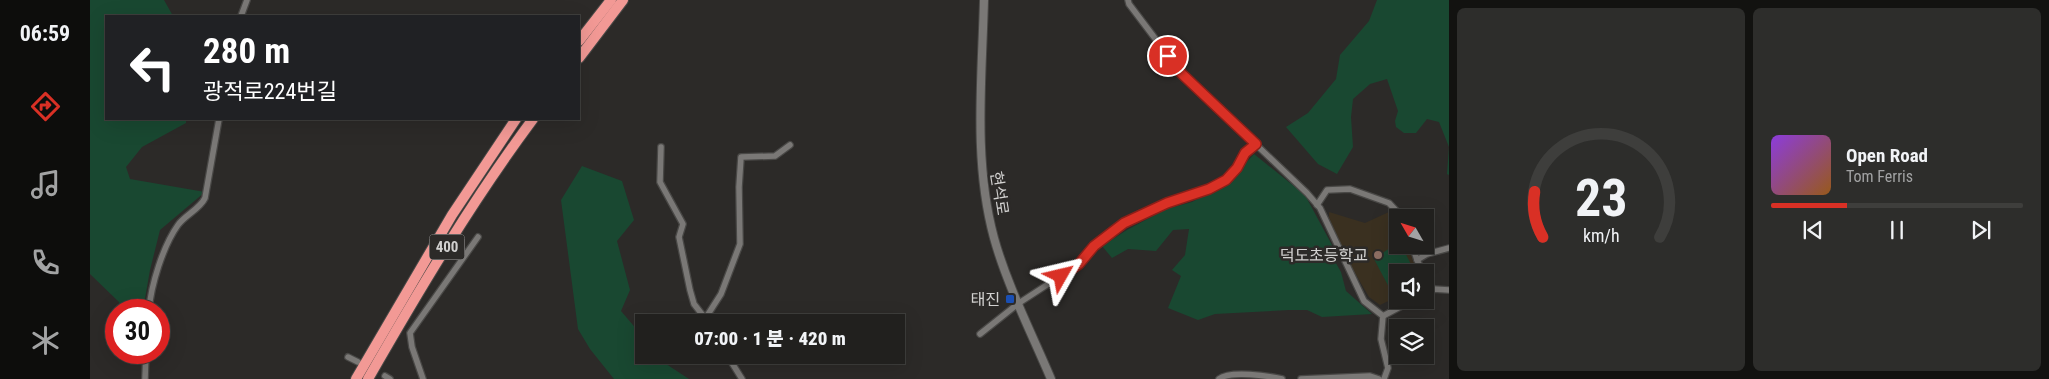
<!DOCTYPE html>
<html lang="ko">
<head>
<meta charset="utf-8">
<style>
	:root { --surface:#21201e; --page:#2d2d2b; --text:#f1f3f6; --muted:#a2a3a4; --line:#3e3e3c; --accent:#d93025 }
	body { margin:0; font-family:"Roboto Condensed","Noto Sans KR",sans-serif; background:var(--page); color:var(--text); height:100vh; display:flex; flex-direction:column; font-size:19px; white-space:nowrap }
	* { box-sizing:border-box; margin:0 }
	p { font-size:16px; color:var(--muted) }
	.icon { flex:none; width:28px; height:28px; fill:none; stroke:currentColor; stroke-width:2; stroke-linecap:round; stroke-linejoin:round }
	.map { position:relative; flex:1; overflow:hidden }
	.sheet { display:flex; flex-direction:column; gap:8px; padding:8px; background:#121210; width:600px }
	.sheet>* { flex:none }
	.guide { position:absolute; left:15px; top:15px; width:475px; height:105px; border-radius:0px; box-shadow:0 5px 20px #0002,0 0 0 1px var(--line); background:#202124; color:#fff; overflow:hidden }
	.needle { width:32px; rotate:309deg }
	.buttons { position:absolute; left:1299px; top:209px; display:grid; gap:10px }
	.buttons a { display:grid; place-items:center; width:45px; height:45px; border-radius:0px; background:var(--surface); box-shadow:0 5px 20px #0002,0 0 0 1px var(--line); font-size:25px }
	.speed { position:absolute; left:15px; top:299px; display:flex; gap:10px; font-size:25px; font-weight:700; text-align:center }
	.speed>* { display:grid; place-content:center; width:65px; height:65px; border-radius:50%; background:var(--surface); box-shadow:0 5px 20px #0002,0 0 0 1px var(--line); line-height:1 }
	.speed .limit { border:8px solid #d22; background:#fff; color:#111 }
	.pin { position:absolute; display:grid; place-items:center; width:42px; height:42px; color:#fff; margin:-21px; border:2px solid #fff; border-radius:50%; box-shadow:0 1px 5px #0007 }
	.me { position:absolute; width:55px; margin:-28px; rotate:53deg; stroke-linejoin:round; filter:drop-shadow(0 0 4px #0008) }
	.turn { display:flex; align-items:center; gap:18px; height:105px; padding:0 15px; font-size:22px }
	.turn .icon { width:65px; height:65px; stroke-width:2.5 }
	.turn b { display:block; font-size:35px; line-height:42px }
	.sheet .tile { flex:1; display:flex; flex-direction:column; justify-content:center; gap:8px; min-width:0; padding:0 18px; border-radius:8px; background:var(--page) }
	.sheet .dial { align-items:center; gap:0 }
	.dial svg { height:130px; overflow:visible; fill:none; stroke:var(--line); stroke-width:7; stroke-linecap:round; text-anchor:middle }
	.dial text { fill:var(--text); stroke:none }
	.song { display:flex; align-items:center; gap:15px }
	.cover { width:60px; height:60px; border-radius:8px; background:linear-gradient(135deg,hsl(270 70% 55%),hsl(30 70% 35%)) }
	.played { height:5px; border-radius:2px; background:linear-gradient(90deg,var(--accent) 30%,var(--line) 30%) }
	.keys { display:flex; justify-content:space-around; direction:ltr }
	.sheet .tiles { flex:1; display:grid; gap:8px; grid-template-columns:repeat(2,1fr) }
	.trip { position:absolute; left:545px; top:314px; width:270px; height:50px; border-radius:0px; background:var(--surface); box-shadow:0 5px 20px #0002,0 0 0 1px var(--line); font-weight:800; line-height:50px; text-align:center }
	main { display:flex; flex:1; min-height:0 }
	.dock { display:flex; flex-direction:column; width:90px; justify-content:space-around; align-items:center; background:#0d0d0c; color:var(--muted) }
	.dock .icon { width:35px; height:35px }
	.dock .current { color:var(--accent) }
	.dock b { font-size:22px; color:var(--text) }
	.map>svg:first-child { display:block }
	.education { fill:#3a3020 }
	.green { fill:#194831 }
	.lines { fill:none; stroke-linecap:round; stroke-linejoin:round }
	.street-casing { stroke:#494846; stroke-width:8 }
	.secondary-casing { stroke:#494846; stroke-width:10 }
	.highway-casing { stroke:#494846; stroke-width:12 }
	.street { stroke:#7a7876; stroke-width:5.5 }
	.secondary { stroke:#7a7876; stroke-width:8 }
	.highway { stroke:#f29995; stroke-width:10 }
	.route-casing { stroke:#8d1f18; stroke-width:12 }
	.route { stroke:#d93025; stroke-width:9 }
	.education-dot { fill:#8d6e63; stroke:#2c2a28; stroke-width:2 }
	.transit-dot { fill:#1a4fb4; stroke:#2c2a28; stroke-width:2 }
	.labels { text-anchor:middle; stroke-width:5; stroke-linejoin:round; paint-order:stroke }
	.shield { fill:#2c2a28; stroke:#a09f9e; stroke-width:1 }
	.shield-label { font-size:15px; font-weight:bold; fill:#d2d1d0 }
	.street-label { font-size:16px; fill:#d2d1d0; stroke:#2c2a28 }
	.poi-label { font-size:16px; fill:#d2d1d0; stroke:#2c2a28; text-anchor:end }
</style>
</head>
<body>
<main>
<nav class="dock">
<b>06:59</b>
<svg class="icon current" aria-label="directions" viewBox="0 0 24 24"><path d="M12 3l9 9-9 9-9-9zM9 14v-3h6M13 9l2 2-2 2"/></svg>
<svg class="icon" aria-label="music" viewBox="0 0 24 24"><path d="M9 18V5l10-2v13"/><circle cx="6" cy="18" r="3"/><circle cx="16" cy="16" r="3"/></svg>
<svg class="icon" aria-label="phone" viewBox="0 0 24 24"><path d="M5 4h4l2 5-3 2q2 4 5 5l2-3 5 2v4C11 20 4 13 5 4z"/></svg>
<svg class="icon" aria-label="climate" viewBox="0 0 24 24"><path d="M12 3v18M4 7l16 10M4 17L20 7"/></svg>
</nav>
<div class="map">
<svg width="1359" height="379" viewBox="0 0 1359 379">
	<rect width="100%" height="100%" fill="#2c2a28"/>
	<polygon class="education" points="1301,211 1307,219 1308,245 1317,245 1328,272 1308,272 1307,297 1290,305 1279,297 1258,261 1239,218 1239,212 1275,223"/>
	<g class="green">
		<polygon points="0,0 74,0 83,16 16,16 16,119 96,119 96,123 52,147 36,167 40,179 115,192 70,230 60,270 53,310 32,310 29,302 0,274"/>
		<polygon points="1287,0 1359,0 1359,175 1357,174 1359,147 1349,122 1337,119 1326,133 1314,133 1306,127 1305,121 1308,111 1297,79 1280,84 1263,99 1261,117 1263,147 1247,174 1228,164 1196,127 1218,113 1246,79 1250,55 1279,21"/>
		<polygon points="1164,154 1215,195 1242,245 1243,258 1251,272 1256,291 1282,314 1232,317 1217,310 1199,310 1125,314 1108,320 1078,308 1091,276 1082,270 1095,255 1099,229 1083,230 1066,251 1038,249 1022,258 1012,246 1037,230 1076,209 1102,202 1135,185"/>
		<polygon points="492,166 532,181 544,220 527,241 540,290 531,311 554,338 554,355 566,355 570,360 599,379 524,379 500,349 488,329 471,200"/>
		<polygon points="1307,243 1308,245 1311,245 1325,272 1308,272 1307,290 1302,293 1284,259"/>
	</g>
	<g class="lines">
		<g class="street-casing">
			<g id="street">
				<polyline points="1038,0 1039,4 1092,74 1217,193 1230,208 1274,301 1293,316 1291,339 1298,368 1294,379"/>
				<polyline points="151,16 157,0"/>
				<polyline points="571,147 570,182 593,224 589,237 600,290 604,304 618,322"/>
				<polyline points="1227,205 1237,190 1260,189 1299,203 1313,218"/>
				<polyline points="1322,245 1327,260"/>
				<polyline points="1333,272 1327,260 1337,254 1359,248"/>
				<polyline points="1335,275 1343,289"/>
				<polyline points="1335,294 1343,289 1359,290"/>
				<path d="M59,310C61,285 73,246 88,225C95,215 110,209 115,198L129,119"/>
				<polyline points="1293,316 1323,300"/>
				<polyline points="615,319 631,294 650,244 649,187 651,157 685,156 700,145"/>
				<polyline points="890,334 929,303 989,264 1004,246 1034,223 1077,203 1119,189 1136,180 1147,168 1155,153 1166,144"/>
				<polyline points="637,355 652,379"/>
				<polyline points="258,357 268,362"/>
				<polyline points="295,376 300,379"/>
				<polyline points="55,379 56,352"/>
				<polyline points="333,379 322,347 320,333 388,237"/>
				<path d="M1129,379C1140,370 1179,376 1192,379"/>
				<polyline points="1211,379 1280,376 1289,379"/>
			</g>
		</g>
		<g class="secondary-casing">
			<path id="secondary" d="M894,0C892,79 883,161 904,238C917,285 942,334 961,379"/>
		</g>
		<g class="highway-casing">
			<g id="highway">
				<polyline points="489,41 521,0"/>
				<polyline points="489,58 533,0"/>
				<polyline points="266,379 362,215 426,119"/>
				<path d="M278,379C329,290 382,201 443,119"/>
			</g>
		</g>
		<use href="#street" class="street"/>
		<use href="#secondary" class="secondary"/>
		<use href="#highway" class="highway"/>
	</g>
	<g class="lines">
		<g class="route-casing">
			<polyline id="route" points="971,276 989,264 1004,246 1034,223 1077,203 1119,189 1136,180 1147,168 1155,153 1166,144 1092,74 1078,56"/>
		</g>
		<use href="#route" class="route"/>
	</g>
	<circle class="education-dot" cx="1288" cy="255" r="5"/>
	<rect class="transit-dot" x="915" y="294" width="10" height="10" rx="2.5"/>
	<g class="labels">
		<rect class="shield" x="339.5" y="234.5" width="35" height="25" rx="4"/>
		<g class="shield-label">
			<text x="357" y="252">400</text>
		</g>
		<g class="street-label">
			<text transform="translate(910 193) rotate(81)" y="6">현석로</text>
		</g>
		<g class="poi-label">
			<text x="1278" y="261">덕도초등학교</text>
			<text x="910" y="305">태진</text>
		</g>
	</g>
</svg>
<div class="buttons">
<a><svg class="needle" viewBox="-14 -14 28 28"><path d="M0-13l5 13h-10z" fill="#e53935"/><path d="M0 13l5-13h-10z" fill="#a2a3a4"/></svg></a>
<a><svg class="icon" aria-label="sound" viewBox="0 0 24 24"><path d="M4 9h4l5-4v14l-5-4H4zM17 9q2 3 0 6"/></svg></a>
<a><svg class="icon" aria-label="layers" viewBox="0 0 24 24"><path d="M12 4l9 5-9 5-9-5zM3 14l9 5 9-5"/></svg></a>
</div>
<div class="speed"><div class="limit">30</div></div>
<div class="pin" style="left:1078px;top:56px;background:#d93025"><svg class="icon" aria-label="arrive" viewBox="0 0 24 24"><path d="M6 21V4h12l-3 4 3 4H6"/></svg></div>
<svg class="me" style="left:971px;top:276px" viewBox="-20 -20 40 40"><path d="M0-17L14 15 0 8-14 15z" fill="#d93025" stroke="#fff" stroke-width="4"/></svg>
<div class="trip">07:00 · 1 분 · 420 m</div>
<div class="guide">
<div class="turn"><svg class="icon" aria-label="left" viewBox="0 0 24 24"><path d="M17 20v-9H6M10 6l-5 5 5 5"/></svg><div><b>280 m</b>광적로224번길</div></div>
</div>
</div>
<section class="sheet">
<div class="tiles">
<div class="tile dial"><svg viewBox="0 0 100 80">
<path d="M14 69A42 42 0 1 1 86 69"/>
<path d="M14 69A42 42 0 0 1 9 41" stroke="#d93025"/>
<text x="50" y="56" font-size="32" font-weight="700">23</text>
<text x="50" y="72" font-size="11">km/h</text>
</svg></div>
<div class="tile">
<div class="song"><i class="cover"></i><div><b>Open Road</b><p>Tom Ferris</p></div></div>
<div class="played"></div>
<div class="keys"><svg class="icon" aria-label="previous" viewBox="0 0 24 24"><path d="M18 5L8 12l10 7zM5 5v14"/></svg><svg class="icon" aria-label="pause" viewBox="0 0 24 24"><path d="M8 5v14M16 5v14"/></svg><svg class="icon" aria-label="next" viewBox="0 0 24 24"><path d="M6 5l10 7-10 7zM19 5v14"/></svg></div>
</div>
</div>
</section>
</main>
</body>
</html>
